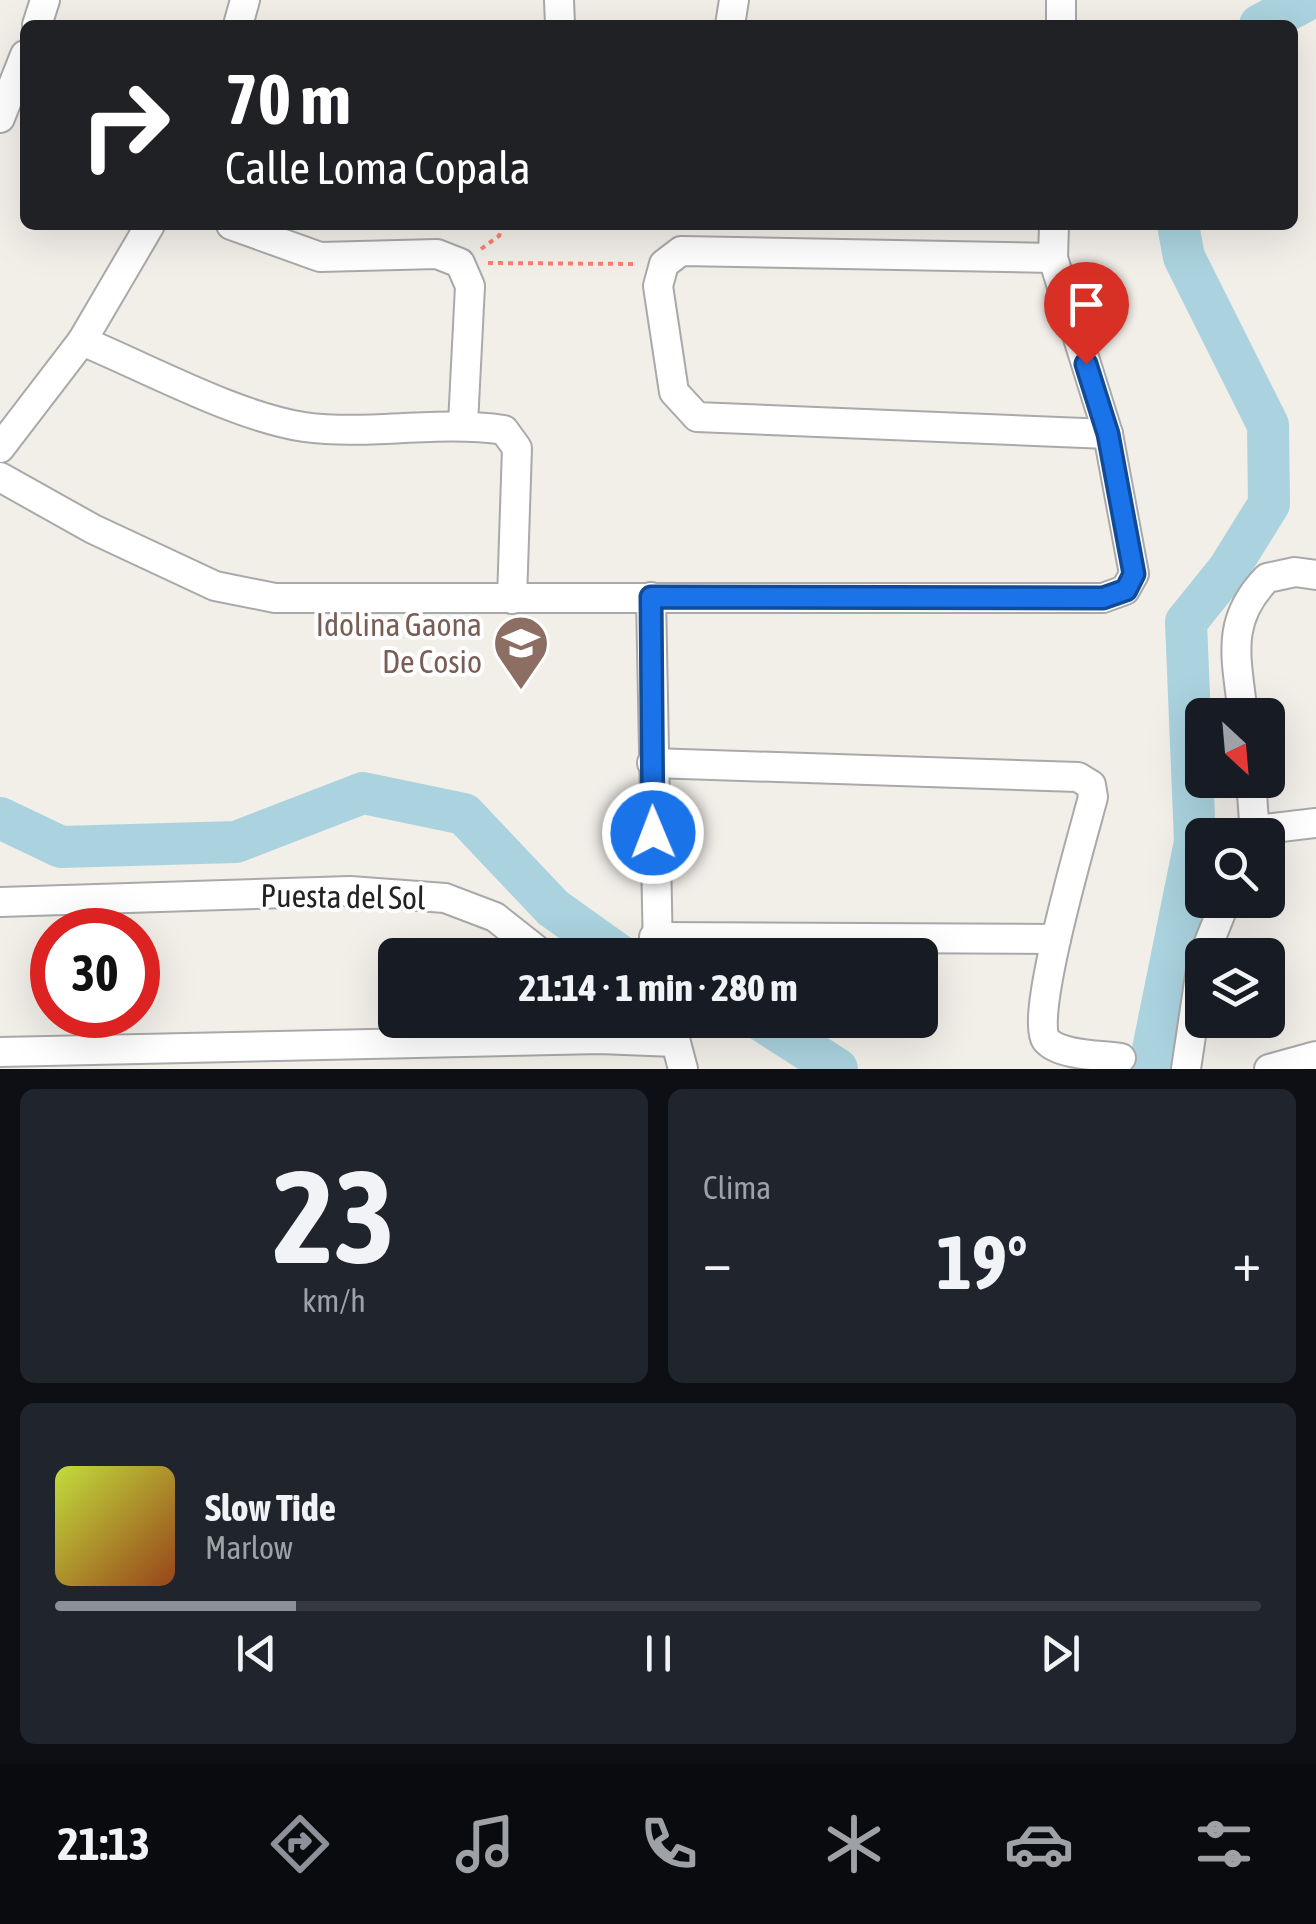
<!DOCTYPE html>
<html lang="es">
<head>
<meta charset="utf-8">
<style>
	:root { --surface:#171b24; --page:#20242c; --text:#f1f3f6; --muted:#9ea1a6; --line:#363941; --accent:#8c9099 }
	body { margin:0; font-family:"Asap Condensed",sans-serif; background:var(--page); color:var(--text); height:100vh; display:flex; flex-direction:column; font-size:38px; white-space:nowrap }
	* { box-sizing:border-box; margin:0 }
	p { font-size:32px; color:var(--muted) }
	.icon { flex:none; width:55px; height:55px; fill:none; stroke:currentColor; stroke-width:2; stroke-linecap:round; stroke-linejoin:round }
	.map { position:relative; height:1069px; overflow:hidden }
	.drawer { display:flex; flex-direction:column; gap:20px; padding:20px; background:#0d0f14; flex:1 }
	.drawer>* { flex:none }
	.top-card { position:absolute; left:20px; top:20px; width:1278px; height:210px; border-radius:15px; box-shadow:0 10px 40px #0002; background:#202124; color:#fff; overflow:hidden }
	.needle { width:65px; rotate:154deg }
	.buttons { position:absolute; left:1185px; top:698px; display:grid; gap:20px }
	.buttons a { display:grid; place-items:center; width:100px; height:100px; border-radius:15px; background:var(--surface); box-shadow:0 10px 40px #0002; font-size:50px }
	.speed { position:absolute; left:30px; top:908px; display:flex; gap:20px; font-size:50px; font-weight:700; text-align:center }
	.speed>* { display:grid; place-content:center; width:130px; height:130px; border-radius:50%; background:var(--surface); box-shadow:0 10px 40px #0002; line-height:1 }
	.speed .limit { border:15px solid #d22; background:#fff; color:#111 }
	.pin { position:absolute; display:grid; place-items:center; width:85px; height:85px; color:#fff; margin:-102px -42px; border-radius:50% 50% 50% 0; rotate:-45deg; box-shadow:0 0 10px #0007 }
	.pin .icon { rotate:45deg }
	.me { position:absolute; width:110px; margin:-55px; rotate:359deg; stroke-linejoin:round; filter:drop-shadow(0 0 8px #0008) }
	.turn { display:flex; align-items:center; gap:35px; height:210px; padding:0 40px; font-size:45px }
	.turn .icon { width:130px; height:130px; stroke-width:2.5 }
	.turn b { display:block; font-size:70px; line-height:85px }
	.big { font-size:75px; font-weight:700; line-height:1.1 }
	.drawer .card { flex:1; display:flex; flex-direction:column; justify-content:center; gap:15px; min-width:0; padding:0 35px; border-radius:15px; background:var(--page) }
	.drawer .dial { align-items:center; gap:0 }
	.dial b { font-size:130px; line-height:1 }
	.song { display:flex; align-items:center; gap:30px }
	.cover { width:120px; height:120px; border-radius:15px; background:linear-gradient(135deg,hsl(70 70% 55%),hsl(20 70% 35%)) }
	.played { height:10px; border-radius:5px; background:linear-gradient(90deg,var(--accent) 20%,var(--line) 20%) }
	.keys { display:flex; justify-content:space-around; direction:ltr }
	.heat { display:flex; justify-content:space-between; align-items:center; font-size:55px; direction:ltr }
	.drawer .tiles { flex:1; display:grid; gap:20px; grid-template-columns:1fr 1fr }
	.card:last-child { grid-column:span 2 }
	.trip { position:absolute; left:378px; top:938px; width:560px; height:100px; border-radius:15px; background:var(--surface); box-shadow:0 10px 40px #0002; font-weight:700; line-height:100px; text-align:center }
	.menu { display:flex; height:160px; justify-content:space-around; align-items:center; background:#090b0e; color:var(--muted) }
	.menu .icon { width:70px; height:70px }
	.menu .selected { color:var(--accent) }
	.menu b { font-size:45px; color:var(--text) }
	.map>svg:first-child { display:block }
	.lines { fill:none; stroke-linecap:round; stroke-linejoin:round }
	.river { stroke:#aad3df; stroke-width:42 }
	.minor-casing { stroke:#a9a9a9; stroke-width:32 }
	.path { stroke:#fa8072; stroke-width:4; stroke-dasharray:5 5; stroke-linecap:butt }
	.minor { stroke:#fff; stroke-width:28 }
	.route-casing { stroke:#114b97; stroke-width:25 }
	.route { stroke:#1a73e8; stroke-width:18 }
	.labels { text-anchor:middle; stroke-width:8; stroke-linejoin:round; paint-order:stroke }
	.education-label { font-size:32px; fill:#785e54; stroke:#fff; text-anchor:end }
	.street-label { font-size:32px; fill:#222; stroke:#fff }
</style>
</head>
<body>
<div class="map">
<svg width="1316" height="1069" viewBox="0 0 1316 1069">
	<rect width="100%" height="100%" fill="#f2efe9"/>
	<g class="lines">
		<g class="river">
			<polyline points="1260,25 1307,0"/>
			<polyline points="0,818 61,847 236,842 363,793 464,814 553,908 619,955"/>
			<polyline points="761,1020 837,1069"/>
			<polyline points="1149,1069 1195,842 1186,622 1228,570 1269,504 1268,425 1184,257 1178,225"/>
		</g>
		<g class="minor-casing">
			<g id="minor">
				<polyline points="559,0 560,25"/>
				<polyline points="37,25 45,0"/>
				<polyline points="238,25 245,0"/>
				<polyline points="730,25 734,0"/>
				<polyline points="1061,25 1061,0"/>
				<polyline points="0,118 25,55"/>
				<polyline points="231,225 320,257 437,254 460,263 470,286 463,424"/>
				<polyline points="1053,258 681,251 664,264 658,286 674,392 697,417 1108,434"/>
				<path d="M82,341C147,368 237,417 304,427C368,436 436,420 504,430L517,448L512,599"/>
				<polyline points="0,448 82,341 150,225"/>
				<polyline points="0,477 93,529 215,586 275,598 1103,598 1125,590 1134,574 1108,434 1053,258 1054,225"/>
				<polyline points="651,597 658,955"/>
				<path d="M1243,715C1237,659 1224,622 1267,578L1295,572L1316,575"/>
				<path d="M652,763L1078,777L1091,785L1093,797C1084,832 1029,1018 1046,1040C1060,1056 1101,1055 1121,1058"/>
				<polyline points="1251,780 1255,835"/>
				<polyline points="1257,830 1316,823"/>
				<polyline points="0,902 350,891 445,898 495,917 543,955"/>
				<polyline points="654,937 1056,939"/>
				<polyline points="1204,955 1226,900"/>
				<polyline points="670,1020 683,1069"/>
				<polyline points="0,1052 600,1039 674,1042"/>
				<polyline points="1186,1069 1202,962"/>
				<polyline points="1269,1069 1316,1056"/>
			</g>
		</g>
		<g class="path">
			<polyline points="481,249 499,236 502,225"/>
			<polyline points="488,263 638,264"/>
		</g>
		<use href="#minor" class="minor"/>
	</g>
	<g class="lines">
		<g class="route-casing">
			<polyline id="route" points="653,833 651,597 1103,598 1126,590 1134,574 1108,434 1086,364"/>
		</g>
		<use href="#route" class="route"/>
	</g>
	<defs>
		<g id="school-pin" transform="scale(2.875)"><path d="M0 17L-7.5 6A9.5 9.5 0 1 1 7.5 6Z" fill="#8d6e63" stroke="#fff"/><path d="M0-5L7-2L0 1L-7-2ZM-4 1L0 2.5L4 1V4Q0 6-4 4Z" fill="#fff"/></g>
	</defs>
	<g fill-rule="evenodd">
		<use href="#school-pin" x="521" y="643"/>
	</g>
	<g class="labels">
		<g class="education-label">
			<text x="482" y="636">Idolina Gaona<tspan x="482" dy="37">De Cosio</tspan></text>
		</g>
		<g class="street-label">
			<text transform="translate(343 897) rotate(1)" y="11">Puesta del Sol</text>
		</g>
	</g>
</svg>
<div class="buttons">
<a><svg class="needle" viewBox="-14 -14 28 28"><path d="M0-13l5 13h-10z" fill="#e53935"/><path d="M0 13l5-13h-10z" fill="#9ea1a6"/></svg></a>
<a><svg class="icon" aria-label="search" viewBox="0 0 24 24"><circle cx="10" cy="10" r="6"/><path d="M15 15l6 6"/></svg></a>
<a><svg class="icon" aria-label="layers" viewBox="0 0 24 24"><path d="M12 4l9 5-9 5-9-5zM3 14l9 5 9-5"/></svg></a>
</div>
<div class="speed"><div class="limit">30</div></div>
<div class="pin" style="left:1086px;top:364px;background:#d93025"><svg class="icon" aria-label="arrive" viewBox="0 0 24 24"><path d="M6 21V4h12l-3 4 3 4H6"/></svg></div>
<svg class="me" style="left:653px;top:833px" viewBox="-20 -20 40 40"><circle r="17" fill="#1a73e8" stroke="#fff" stroke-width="3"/><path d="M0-11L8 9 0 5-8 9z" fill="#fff"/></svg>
<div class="trip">21:14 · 1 min · 280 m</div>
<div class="top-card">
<div class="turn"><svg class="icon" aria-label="right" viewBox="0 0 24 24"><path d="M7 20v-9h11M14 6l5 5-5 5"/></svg><div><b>70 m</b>Calle Loma Copala</div></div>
</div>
</div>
<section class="drawer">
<div class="tiles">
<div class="card dial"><b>23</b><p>km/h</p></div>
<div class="card"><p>Clima</p>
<div class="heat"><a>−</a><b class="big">19°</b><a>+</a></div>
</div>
<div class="card">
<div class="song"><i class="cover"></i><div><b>Slow Tide</b><p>Marlow</p></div></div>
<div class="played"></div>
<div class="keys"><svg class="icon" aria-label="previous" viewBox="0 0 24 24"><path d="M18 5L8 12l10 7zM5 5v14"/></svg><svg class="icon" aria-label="pause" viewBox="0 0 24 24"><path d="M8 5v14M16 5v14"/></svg><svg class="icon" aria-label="next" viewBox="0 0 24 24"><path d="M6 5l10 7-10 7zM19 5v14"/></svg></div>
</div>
</div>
</section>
<nav class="menu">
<b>21:13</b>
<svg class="icon selected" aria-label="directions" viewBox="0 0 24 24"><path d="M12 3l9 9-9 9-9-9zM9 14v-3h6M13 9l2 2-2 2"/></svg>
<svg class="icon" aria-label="music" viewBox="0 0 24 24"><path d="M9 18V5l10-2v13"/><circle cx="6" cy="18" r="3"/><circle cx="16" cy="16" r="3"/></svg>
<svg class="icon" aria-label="phone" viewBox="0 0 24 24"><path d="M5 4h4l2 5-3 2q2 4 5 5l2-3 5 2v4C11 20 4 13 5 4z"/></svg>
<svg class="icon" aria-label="climate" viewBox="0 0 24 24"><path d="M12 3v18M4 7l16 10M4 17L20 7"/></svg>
<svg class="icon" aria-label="car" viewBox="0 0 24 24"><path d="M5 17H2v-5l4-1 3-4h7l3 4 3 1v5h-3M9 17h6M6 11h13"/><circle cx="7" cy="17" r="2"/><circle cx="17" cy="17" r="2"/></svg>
<svg class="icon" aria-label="filters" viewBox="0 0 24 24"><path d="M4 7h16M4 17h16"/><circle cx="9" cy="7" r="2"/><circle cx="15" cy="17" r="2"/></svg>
</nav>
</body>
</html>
